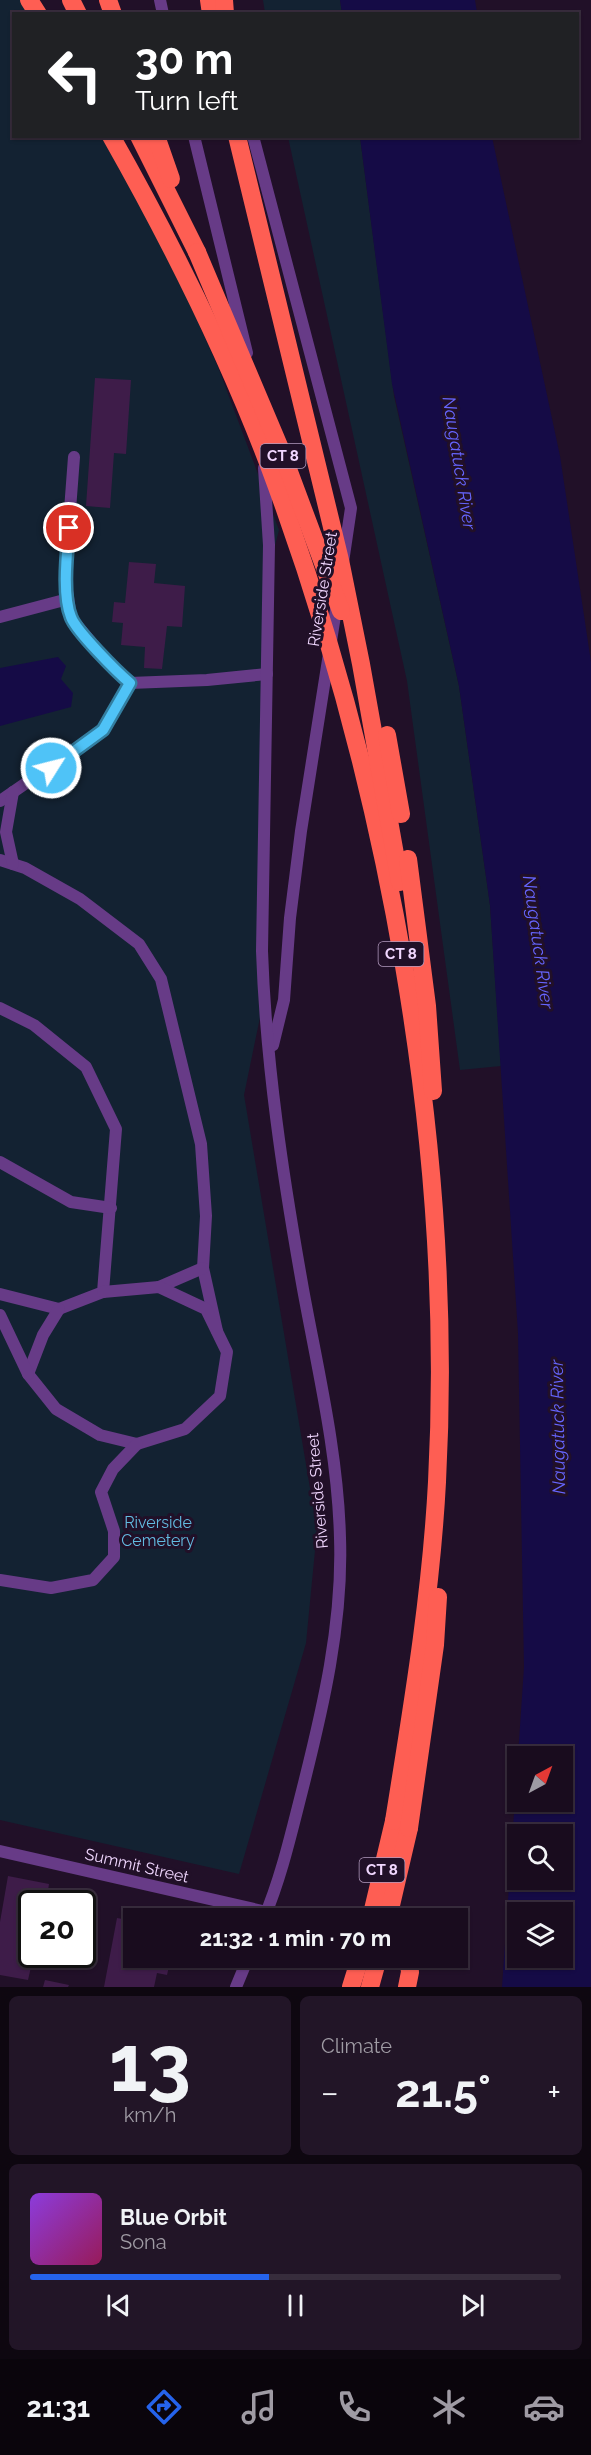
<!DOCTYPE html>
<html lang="en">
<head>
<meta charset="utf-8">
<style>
	:root { --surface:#190c1e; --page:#221527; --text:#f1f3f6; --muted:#9f9ba4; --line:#372c3c; --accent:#2563eb }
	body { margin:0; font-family:Raleway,sans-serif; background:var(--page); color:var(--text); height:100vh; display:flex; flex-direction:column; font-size:22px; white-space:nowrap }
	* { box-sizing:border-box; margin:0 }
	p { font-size:20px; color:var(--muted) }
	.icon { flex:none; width:33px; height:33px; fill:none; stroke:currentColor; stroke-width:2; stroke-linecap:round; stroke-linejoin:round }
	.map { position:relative; height:1987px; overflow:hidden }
	.details { display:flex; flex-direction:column; gap:9px; padding:9px; background:#0e0710; flex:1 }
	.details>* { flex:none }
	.banner { position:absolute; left:12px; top:12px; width:567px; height:126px; border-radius:0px; box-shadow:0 2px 4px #0004,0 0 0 2px var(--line); background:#202124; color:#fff; overflow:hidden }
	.needle { width:39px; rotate:41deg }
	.tools { position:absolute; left:507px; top:1746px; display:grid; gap:12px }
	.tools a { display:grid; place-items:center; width:66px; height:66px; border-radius:0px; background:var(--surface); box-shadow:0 2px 4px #0004,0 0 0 2px var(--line); font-size:30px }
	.speed { position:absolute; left:18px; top:1890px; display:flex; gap:12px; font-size:30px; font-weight:700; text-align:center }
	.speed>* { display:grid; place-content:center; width:78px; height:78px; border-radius:50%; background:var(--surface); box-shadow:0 2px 4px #0004,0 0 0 2px var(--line); line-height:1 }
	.speed .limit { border:3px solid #111; border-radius:9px; background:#fff; color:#111 }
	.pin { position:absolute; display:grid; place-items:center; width:51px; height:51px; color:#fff; margin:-26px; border:3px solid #fff; border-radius:50%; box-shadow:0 2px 6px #0007 }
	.me { position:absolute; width:66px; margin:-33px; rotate:54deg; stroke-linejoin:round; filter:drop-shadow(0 0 4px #0008) }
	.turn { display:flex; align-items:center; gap:21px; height:126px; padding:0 24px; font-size:27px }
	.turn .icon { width:78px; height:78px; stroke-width:2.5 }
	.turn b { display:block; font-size:42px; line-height:51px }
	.big { font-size:45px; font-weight:700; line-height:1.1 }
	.details .widget { flex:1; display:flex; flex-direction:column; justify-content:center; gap:9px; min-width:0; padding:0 21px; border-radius:9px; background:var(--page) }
	.details .dial { align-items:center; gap:0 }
	.dial b { font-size:78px; line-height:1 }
	.song { display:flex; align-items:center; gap:18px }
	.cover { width:72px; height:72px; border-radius:9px; background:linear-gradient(135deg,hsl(270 70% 55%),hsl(330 70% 35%)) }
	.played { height:6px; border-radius:3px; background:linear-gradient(90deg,var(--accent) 45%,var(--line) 45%) }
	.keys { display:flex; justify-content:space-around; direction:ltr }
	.heat { display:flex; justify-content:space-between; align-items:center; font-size:33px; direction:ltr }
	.details .tiles { flex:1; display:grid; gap:9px; grid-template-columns:1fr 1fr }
	.widget:last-child { grid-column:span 2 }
	.trip { position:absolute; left:123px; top:1908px; width:345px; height:60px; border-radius:0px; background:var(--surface); box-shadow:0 2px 4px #0004,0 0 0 2px var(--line); font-weight:700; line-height:60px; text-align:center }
	.dock { display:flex; height:96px; justify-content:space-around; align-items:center; background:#0a050c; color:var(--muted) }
	.dock .icon { width:42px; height:42px }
	.dock .active { color:var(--accent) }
	.dock b { font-size:27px; color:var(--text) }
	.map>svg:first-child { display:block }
	.green { fill:#132232 }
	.water { fill:#150b46; fill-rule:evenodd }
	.building { fill:#3e1c49 }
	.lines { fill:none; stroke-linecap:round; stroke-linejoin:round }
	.service { stroke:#673b87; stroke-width:12 }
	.minor { stroke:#673b87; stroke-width:12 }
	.tertiary { stroke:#673b87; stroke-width:12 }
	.motorway { stroke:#fe5e53; stroke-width:18 }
	.motorway-bridge { stroke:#fe5e53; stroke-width:18 }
	.route-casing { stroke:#337fa1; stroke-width:15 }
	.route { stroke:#4fc3f7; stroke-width:10 }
	.labels { text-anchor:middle; stroke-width:6; stroke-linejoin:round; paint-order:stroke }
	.shield { fill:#211028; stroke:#b39bbe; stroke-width:1.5 }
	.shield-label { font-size:15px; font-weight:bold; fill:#f1d7ff }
	.street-label { font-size:16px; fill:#f1d7ff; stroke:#211028 }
	.park-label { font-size:16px; fill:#62bbe0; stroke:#211028 }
	.water-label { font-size:18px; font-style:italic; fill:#6665fe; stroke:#211028 }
</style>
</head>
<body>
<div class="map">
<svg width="591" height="1987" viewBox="0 0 591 1987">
	<rect width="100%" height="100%" fill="#211028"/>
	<g class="green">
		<polygon points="0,0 24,0 35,13 14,14 14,136 111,137 129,167 218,367 279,530 268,573 264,998 244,1095 317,1530 306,1643 239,1874 0,1820"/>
		<polygon points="263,0 340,0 342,13 265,13"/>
		<polygon points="288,137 360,137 394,396 459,686 490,905 501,1066 460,1070 407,681"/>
	</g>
	<g class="water">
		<polygon points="340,0 475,0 477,13 342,13"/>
		<path d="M360,137H492L560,456L591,662V1987H502L517,1770L518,1802H562V1756H518L524,1667L518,1333L490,905L459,686L392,384ZM518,1834H562V1880H518ZM518,1912H562V1958H518Z"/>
		<polygon points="58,657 66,666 61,679 73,693 71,707 0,726 0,668"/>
	</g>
	<g class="building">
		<polygon points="95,378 131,380 126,454 114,453 110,508 86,506"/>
		<polygon points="129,562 156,564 154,583 185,586 182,627 167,626 162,669 144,668 145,647 121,645 123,623 112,622 114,602 125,603"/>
		<polygon points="8,1876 49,1884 46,1904 32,1904 32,1954 37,1954 34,1967 31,1967 28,1980 0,1975 0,1922"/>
		<polygon points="62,1894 96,1900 84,1963 51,1957 51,1954 82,1954 82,1904 60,1904"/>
		<polygon points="117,1918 134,1921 134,1958 171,1958 167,1975 157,1973 154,1987 104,1987"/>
		<polygon points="45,1980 69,1985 68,1987 43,1987"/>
	</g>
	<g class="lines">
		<g class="service">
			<polyline points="74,457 65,576 71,618 112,667 130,683 207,680 267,674"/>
			<polyline points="0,617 68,599"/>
			<polyline points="0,801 103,730 130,683"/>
			<polyline points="0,860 25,868 80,899 139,944 161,979 201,1144 206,1216 203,1268 217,1331"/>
			<polyline points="13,864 6,832 13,792"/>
			<polyline points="0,1008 34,1025 86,1067 116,1129 103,1292 59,1309 0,1294"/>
			<polyline points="0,1162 71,1202 111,1208"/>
			<polyline points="159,1287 203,1268"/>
			<polyline points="59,1309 43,1335 28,1374 56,1409 100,1435 137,1444 185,1429 220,1396 227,1352 206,1309 159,1287 103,1292"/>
			<polyline points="0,1315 28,1374"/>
			<polyline points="0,1580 51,1588 93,1580 114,1557 114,1531 101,1492 113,1469 137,1444"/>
		</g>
		<polyline class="minor" points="0,1851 267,1912"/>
		<g class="tertiary">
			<polyline points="160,0 163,14"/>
			<polyline points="194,136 247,353"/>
			<polyline points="253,136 351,508 343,562"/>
			<polyline points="273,1045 284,1000 290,918 301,831 337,603"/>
			<path d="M264,1918C281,1878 291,1834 302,1791C323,1708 343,1623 340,1538C338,1454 318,1371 303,1289C283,1177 266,1065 262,951L269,545L264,468"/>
			<polyline points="236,1987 248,1958"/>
		</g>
		<g class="motorway">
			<polyline points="29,0 38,14"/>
			<polyline points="71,0 78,14"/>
			<polyline points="108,0 113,14"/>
			<polyline points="209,0 211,14"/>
			<polyline points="224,0 225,14"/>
			<polyline points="139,136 197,252"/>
			<polyline points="156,136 171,179"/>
			<polyline points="371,1918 394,1821"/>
			<polyline points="388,1918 409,1828"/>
			<polyline points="351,1987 360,1958"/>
			<polyline points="370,1987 378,1958"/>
			<polyline points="407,1987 410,1972 408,1958"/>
		</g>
		<g class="motorway-bridge">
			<path d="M111,136C171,242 227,354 270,468C387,782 455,1146 437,1482C431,1596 412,1708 394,1821"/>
			<polyline points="237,136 340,560 361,664 400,882"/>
			<polyline points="197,252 282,453 341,611"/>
			<polyline points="387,735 401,814"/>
			<polyline points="408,859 427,1006 433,1091"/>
			<polyline points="409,1828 435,1645 438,1597"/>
		</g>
	</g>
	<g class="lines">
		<g class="route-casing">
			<path id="route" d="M51,768L103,730L130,683C117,672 76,631 71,617C62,595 67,553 69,528"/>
		</g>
		<use href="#route" class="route"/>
	</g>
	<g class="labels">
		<g class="shield">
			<rect x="260.5" y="444" width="45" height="24" rx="4.5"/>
			<rect x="378.5" y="942" width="45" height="24" rx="4.5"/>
			<rect x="359.5" y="1858" width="45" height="24" rx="4.5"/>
		</g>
		<g class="shield-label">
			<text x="283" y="461">CT 8</text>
			<text x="401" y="959">CT 8</text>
			<text x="382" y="1875">CT 8</text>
		</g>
		<g class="street-label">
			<text transform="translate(322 589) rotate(-81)" y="6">Riverside Street</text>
			<text transform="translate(317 1491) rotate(-95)" y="6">Riverside Street</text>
			<text transform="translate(137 1865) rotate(13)" y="6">Summit Street</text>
		</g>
		<g class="park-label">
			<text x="158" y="1528">Riverside<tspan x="158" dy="18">Cemetery</tspan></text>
		</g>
		<g class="water-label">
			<text transform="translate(459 463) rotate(81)" y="6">Naugatuck River</text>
			<text transform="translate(538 942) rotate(82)" y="6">Naugatuck River</text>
			<text transform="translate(558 1427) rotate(-91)" y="6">Naugatuck River</text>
		</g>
	</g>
</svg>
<div class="tools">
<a><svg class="needle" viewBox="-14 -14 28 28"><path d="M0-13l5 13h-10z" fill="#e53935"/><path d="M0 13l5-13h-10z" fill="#9f9ba4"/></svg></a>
<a><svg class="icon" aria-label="search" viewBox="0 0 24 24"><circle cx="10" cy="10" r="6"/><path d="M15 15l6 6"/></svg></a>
<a><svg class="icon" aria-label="layers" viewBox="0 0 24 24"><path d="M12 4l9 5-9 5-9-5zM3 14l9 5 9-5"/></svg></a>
</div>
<div class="speed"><div class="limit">20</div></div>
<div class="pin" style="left:69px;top:528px;background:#d93025"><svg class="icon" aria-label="arrive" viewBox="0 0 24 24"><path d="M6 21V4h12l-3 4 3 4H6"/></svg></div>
<svg class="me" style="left:51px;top:768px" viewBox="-20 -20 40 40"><circle r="17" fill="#4fc3f7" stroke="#fff" stroke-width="3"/><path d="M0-11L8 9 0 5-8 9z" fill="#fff"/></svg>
<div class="trip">21:32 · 1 min · 70 m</div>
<div class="banner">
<div class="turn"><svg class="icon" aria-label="left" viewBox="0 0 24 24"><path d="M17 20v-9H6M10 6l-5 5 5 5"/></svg><div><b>30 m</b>Turn left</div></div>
</div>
</div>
<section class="details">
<div class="tiles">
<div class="widget dial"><b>13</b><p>km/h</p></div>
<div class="widget"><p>Climate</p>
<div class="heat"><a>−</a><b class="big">21.5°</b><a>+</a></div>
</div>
<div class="widget">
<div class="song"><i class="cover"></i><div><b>Blue Orbit</b><p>Sona</p></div></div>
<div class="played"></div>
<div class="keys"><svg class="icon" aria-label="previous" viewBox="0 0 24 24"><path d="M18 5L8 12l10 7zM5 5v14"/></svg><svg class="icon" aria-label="pause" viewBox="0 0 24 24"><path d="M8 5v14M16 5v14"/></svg><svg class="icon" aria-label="next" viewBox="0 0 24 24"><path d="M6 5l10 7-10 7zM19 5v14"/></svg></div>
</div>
</div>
</section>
<nav class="dock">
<b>21:31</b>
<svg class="icon active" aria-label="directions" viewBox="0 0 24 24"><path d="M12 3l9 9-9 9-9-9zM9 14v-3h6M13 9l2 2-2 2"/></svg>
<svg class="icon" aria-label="music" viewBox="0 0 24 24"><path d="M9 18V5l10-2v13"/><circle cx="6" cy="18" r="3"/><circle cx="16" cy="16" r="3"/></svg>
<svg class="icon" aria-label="phone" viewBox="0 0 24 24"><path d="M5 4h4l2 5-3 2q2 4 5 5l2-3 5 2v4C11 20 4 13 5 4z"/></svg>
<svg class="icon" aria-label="climate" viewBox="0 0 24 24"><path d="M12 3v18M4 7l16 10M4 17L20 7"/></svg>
<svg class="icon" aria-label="car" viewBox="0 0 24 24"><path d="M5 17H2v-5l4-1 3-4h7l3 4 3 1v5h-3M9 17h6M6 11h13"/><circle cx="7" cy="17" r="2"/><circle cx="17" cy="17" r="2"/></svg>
</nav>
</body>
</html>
